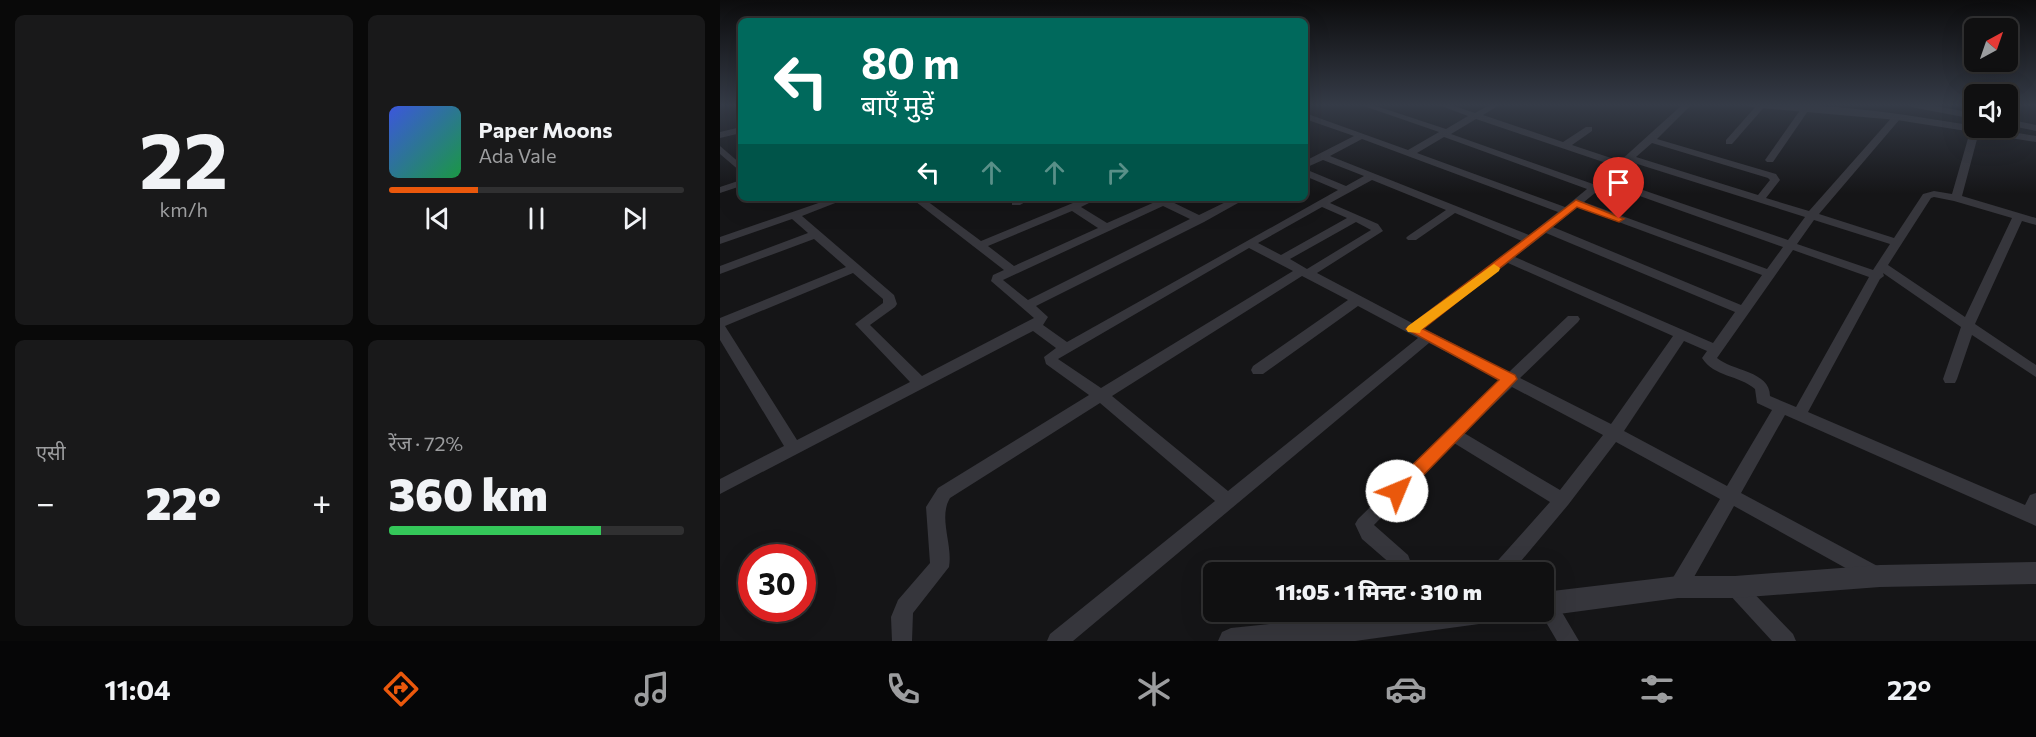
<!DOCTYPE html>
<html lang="hi">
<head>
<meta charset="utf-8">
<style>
	:root { --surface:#101011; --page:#19191a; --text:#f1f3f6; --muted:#9c9d9f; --line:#303031; --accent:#ea580c }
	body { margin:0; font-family:Commissioner,"Noto Sans Devanagari",sans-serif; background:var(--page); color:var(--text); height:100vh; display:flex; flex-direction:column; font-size:22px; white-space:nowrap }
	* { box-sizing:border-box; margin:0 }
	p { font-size:20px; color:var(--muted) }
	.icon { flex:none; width:33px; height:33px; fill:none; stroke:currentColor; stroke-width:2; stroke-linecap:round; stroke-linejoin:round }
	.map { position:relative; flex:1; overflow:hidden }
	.panel { display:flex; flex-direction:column; gap:15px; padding:15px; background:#090909; width:720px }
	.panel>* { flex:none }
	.banner { position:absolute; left:18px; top:18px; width:570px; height:183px; border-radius:9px; box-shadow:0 6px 24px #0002,0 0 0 2px var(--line); background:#00695c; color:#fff; overflow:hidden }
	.needle { width:39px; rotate:40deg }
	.controls { position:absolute; left:1244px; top:18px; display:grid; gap:12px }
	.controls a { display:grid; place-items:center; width:54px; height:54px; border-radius:9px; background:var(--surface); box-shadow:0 6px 24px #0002,0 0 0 2px var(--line); font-size:30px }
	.speed { position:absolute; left:18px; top:544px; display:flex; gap:12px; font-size:30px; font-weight:700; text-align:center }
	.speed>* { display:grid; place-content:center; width:78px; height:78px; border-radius:50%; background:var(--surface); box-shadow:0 6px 24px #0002,0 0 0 2px var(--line); line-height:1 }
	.speed .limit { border:9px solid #d22; background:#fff; color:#111 }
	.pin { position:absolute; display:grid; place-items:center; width:51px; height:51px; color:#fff; margin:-62px -26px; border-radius:50% 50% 50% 0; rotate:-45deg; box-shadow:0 0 6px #0007 }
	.pin .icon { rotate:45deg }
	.me { position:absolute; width:66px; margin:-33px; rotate:45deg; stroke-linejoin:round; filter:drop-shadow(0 0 4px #0008) }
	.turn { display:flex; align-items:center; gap:21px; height:126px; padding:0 24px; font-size:27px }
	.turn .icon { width:78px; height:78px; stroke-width:2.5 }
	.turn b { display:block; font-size:42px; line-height:51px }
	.lanes { display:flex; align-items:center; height:57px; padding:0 24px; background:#0003; justify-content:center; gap:30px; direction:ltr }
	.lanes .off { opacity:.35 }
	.big { font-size:45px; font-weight:800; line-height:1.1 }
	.panel .tile { flex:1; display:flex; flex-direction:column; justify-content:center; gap:9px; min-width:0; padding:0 21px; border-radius:9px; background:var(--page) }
	.panel .dial { align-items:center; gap:0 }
	.dial b { font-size:78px; line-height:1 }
	.song { display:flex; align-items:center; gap:18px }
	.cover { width:72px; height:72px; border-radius:9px; background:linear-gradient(135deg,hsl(230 70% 55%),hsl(140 70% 35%)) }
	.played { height:6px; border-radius:3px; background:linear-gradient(90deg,var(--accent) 30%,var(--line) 30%) }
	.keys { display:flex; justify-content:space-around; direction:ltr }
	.heat { display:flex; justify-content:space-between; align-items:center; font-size:33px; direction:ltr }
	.charge { height:9px; border-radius:4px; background:linear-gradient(90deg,#34c759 72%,var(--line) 0) }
	.panel .tiles { flex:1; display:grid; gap:15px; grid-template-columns:repeat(2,1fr) }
	.trip { position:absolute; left:483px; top:562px; width:351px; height:60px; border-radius:9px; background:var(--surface); box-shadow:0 6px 24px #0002,0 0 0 2px var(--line); font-weight:800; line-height:60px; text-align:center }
	.menu { display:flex; height:96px; justify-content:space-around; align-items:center; background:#060607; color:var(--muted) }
	.menu .icon { width:42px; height:42px }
	.menu .current { color:var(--accent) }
	.menu b { font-size:27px; color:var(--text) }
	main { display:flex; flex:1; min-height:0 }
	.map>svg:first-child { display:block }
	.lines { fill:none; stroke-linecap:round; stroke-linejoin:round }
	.minor { fill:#36363c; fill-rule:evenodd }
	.tertiary { fill:#36363c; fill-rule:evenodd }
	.route { fill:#ea580c; stroke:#983908; stroke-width:1.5 }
	.slow { fill:#f59e0b }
</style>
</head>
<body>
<main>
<section class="panel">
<div class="tiles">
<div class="tile dial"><b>22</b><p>km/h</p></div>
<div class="tile">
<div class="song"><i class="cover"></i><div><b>Paper Moons</b><p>Ada Vale</p></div></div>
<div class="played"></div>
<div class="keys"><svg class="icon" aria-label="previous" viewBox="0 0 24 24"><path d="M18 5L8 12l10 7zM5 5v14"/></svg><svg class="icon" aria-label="pause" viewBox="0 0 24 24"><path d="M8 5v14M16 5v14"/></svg><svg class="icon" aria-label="next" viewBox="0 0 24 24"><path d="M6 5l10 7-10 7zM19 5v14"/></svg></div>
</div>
<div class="tile"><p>एसी</p>
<div class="heat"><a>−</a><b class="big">22°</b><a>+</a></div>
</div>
<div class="tile"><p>रेंज · 72%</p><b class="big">360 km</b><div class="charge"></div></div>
</div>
</section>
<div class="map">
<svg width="1316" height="641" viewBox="0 0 1316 641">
	<rect width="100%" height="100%" fill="#151517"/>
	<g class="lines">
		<g class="minor">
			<path d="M638,104H650L726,129L748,116L716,104H728L755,113L771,104H781L763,115L843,142L866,127H872V131L852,145L900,161L963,104H972L937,139L1056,174L1060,180L1046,198L1089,211L1174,115H1180V119L1099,214L1174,238L1203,194L1214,191L1232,194L1251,128L1254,126L1260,128L1242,196L1316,218V225L1302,221L1255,324L1316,365V377L1252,335L1237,379L1235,383H1225L1223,379L1241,327L1163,273L1164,276L1160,279L1088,412L1305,505L1310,495L1316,493V526L1065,415L1021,493L1163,569L1166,575L1163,581L1156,584L1149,581L1014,506L965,593L958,596L951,593L948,587L951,581L1000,499L896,442L848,505L791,573H769L772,567L830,502L734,443L654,525L688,555C691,562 692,566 689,573H669L672,565L642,539L635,524L638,519L780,380L709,343L353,641H327L330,634L495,501L380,403L230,498C218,518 233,544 229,567L193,613L192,641H172L171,617L178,600L210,563L206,507L218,488L369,395L326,364L324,357L336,348L313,331L0,494V479L64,446L0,340V318L126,267L94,239L0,274V266L88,233L72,219L0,244V237L113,198H128L82,216L174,295L177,304L175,307L150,325L202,376L314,318L271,281L273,275L284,270L191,198H203L261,241L365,198H379L361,207L387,223L435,202L431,198H444L479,215L514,198H527L484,222L316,306L328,317L323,325L347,342L618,190L585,176V169L626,186L644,176L603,160L585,168V161L634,136L585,119V113L688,150L719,132ZM756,119L895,166L873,184L731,134ZM724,137L867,189L845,207L697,153ZM642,139L838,212L809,235L610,156ZM932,143L1048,178L1050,180L1038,195L916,157ZM911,162L1085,217L1068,240L891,179ZM652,180L726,210L688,236L686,238L688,240H696L735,213L802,241L692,323L597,273L663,231L658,224L610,203ZM886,184L1063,247L1047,269L864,202ZM1214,197L1234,201L1292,218L1245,317L1168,265L1211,198ZM443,206L470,219L308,300L283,280ZM602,207L627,218L561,255L538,243ZM858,207L1042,275L1021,305L833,227ZM352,211L378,228L294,266L268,246ZM1094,220L1170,244L1153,270L1077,244ZM636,222L651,230L587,269L570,259ZM826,233L1015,312L993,343L795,257ZM529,248L573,271L381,388L338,359ZM1073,250L1149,277L1076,407L1050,396C1050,371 1012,371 997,358ZM788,263L953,336L891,424L800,378L858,322L860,319L858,316H848L789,372L703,328ZM133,273L163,299V303L135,324L190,382L77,440L5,326ZM582,276L628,300L533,366L531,370L533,374H543L638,306L698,338L508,491L392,396ZM964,341L987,351L982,358C994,377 1019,375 1035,389L1037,403L1052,410L1007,486L904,431ZM792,387L883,435L840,490L744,433Z"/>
			<polygon points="1038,104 1046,105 1012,144 1006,144 1006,140"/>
			<polygon points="1187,104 1204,104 1254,113 1254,119 1191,107"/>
			<polygon points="1083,106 1090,108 1053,162 1047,162 1045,160"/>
			<polygon points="1287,119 1316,125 1316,131 1287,125"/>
			<polygon points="21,127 21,133 0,138 0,132"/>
			<polygon points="0,146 21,164 21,172 0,154"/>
			<polygon points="21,180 21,186 0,193 0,187"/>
			<polygon points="298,198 312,198 300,205 292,205 292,201"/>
			<polygon points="1015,578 1022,581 1073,634 1076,641 1052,641 1008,593 1005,587 1008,581"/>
			<polygon points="826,595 833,597 859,641 837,641 820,612 824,612 824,596"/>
			<path d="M629,612H653C648,623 638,634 627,639L620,636L617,629L620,622Z"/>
		</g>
		<g class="tertiary">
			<path d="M1025,104C1122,101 1222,121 1316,136V142L1177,120L1030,107Z"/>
			<polygon points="1316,562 1316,584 1160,587 1015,598 958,598 824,616 815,612 824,612 824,592 958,576 1015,576 1160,565"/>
			<polygon points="670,612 771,612 768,620 759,624 635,641 498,641 502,632 511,628"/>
		</g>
	</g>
	<linearGradient id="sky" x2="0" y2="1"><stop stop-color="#0c0c0d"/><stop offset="0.54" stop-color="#353b47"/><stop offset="1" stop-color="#353b47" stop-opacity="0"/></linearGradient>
	<rect width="1316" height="194" fill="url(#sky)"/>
	<polygon class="route" points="856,200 904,219 899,222 857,207 703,329 795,375 797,379 683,496 677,498 671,496 668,491 671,486 779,380 686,329"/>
	<polygon class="slow" points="774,264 780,268 779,271 701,330 700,333 688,332 686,329 688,326"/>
</svg>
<div class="controls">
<a><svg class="needle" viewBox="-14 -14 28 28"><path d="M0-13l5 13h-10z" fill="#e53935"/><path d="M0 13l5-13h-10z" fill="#9c9d9f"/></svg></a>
<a><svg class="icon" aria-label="sound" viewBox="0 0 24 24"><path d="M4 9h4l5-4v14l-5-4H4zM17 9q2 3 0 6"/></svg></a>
</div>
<div class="speed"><div class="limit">30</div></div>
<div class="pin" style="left:899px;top:219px;background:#d93025"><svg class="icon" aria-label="arrive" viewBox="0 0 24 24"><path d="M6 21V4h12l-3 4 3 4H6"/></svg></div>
<svg class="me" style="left:677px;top:491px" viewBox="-20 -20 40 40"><circle r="19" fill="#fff"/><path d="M0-13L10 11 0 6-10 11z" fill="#ea580c"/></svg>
<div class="trip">11:05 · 1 मिनट · 310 m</div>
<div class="banner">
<div class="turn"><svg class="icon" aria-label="left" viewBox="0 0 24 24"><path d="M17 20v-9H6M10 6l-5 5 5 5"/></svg><div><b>80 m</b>बाएँ मुड़ें</div></div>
<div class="lanes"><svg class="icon" aria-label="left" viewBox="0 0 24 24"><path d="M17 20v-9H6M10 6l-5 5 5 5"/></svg><svg class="icon off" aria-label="ahead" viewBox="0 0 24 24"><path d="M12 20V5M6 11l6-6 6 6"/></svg><svg class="icon off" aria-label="ahead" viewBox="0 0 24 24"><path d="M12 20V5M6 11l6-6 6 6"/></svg><svg class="icon off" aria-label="right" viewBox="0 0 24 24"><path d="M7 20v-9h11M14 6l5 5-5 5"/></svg></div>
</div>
</div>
</main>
<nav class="menu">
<b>11:04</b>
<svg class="icon current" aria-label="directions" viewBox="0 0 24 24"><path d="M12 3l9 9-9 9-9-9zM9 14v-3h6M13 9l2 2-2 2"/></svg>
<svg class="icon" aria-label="music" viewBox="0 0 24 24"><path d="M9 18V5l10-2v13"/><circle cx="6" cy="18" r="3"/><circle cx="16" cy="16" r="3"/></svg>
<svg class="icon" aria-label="phone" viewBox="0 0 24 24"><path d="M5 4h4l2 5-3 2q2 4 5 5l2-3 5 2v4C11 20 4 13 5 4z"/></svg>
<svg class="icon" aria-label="climate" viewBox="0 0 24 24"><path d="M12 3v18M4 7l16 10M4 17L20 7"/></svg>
<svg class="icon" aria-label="car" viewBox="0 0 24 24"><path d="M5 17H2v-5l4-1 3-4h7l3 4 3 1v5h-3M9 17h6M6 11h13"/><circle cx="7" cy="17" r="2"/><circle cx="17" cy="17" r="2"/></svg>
<svg class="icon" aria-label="filters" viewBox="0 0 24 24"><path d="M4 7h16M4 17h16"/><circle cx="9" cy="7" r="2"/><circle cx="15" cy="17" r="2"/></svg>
<b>22°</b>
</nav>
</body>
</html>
